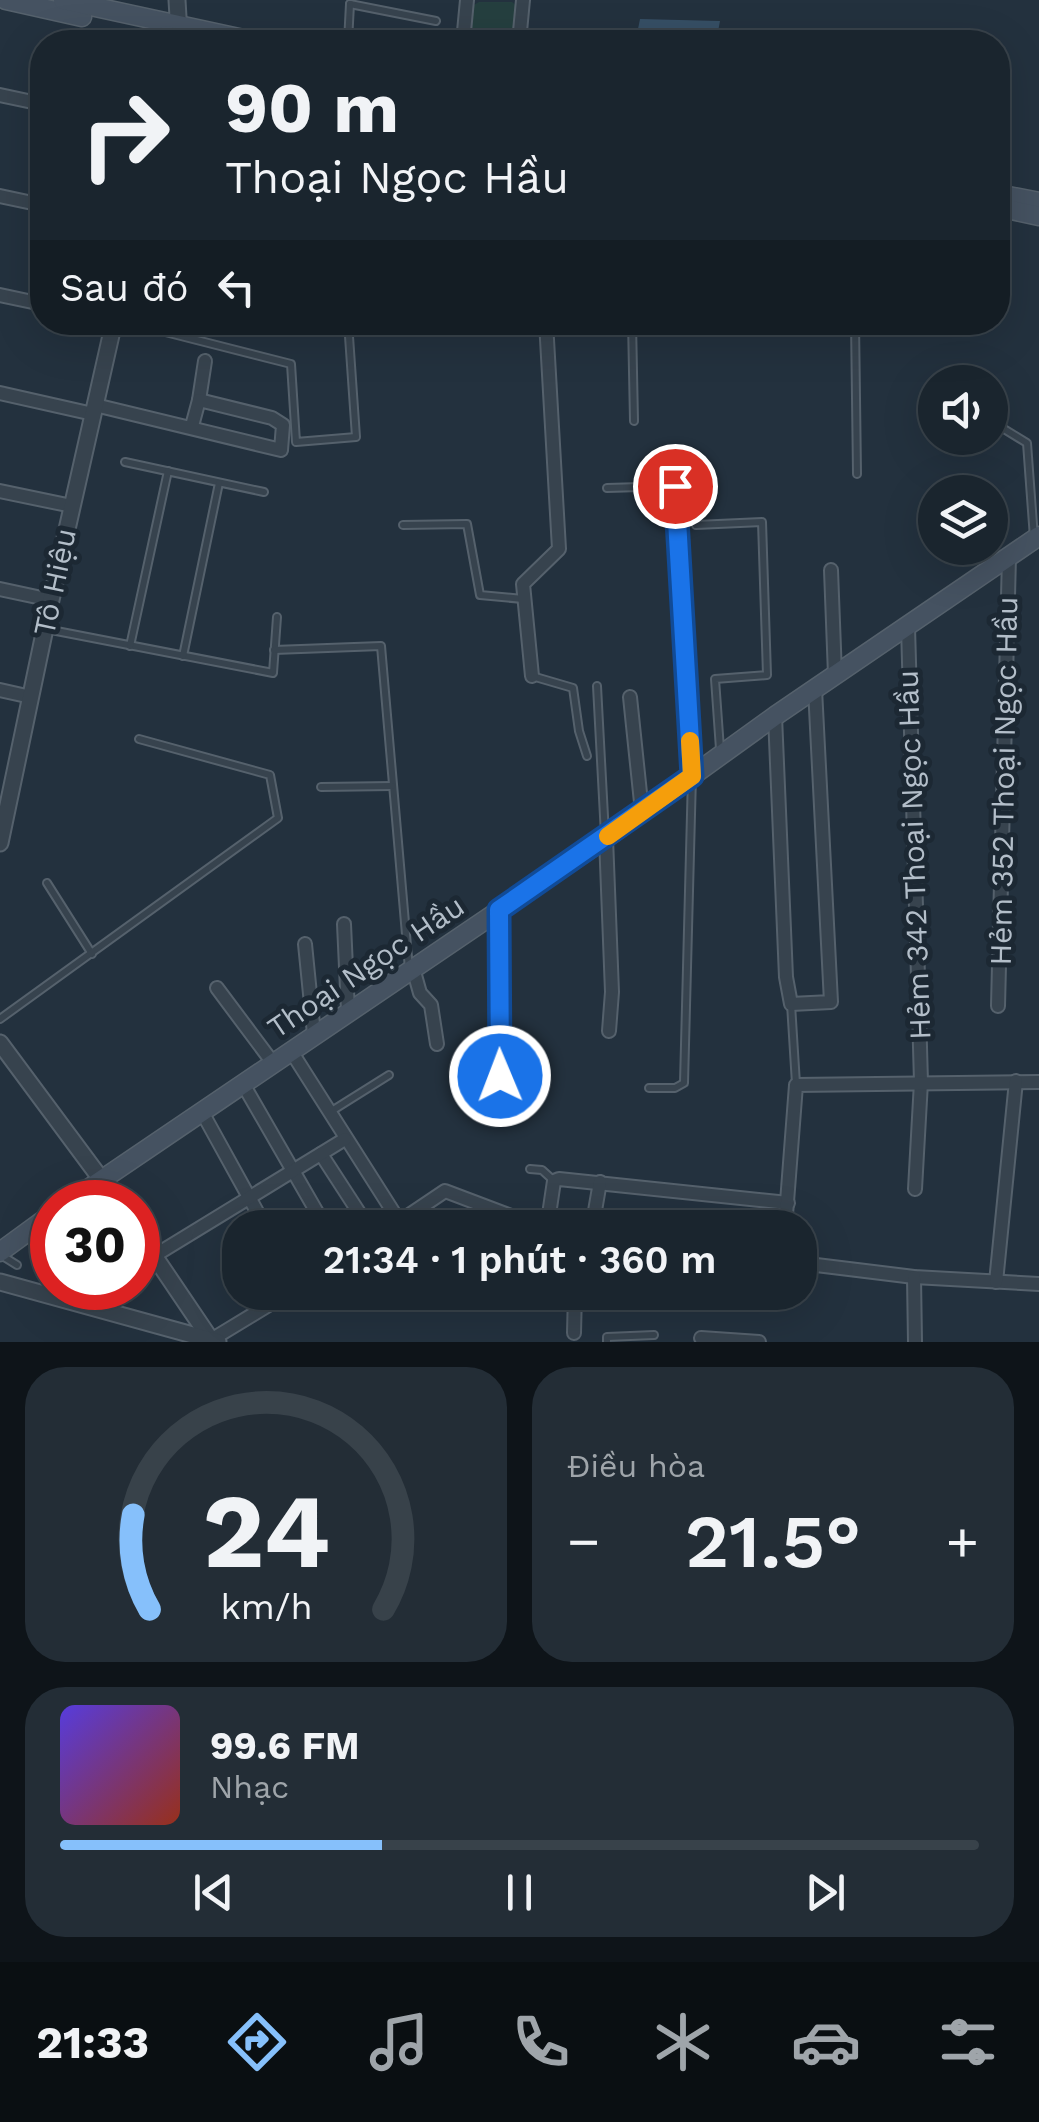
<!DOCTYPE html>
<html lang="vi">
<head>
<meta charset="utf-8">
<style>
	:root { --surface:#1a252e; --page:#232d36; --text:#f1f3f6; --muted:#9fa5aa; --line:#38424a; --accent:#86c0fb }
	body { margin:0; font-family:"Work Sans",sans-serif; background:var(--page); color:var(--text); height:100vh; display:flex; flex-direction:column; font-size:38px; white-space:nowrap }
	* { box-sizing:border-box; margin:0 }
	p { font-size:32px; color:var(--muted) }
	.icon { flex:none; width:55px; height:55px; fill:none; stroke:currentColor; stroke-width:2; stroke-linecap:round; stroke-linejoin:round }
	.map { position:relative; height:1342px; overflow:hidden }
	.side { display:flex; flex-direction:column; gap:25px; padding:25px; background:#0e1419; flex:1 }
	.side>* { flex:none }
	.hud { position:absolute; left:30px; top:30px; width:980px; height:305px; border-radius:40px; box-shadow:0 10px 40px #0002,0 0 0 2px var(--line); background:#1a252e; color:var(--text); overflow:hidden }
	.fabs { position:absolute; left:918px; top:365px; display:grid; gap:20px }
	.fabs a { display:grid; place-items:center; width:90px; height:90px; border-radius:50%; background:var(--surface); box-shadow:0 10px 40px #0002,0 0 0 2px var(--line); font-size:50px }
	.speed { position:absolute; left:30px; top:1180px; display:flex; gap:20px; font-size:50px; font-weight:700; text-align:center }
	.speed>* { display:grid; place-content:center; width:130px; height:130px; border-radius:50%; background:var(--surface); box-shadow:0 10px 40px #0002,0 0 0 2px var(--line); line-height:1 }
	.speed .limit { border:15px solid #d22; background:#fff; color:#111 }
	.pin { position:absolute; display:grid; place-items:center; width:85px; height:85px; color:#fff; margin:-42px; border:5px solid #fff; border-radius:50%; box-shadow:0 2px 10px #0007 }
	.me { position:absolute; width:110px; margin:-55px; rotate:359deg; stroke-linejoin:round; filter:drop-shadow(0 0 8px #0008) }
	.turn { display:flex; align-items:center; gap:35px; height:210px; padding:0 30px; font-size:45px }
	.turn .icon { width:130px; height:130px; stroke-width:2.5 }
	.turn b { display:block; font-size:70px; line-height:85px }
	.then { display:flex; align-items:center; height:95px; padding:0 30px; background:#0003; gap:20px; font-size:38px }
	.big { font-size:75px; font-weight:600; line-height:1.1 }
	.side .card { flex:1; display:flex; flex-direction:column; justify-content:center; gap:15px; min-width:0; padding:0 35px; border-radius:40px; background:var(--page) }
	.side .dial { align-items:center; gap:0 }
	.dial svg { height:260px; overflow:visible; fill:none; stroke:var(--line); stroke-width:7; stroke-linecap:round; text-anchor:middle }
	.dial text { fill:var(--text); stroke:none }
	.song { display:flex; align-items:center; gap:30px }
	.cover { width:120px; height:120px; border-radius:15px; background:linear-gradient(135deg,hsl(250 70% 55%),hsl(10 70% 35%)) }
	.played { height:10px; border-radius:5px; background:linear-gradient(90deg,var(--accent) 35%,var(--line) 35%) }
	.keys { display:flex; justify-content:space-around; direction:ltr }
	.heat { display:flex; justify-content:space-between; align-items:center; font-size:55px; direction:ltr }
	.side .tiles { flex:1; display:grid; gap:25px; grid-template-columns:1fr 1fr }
	.card:last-child { grid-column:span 2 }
	.trip { position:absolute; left:222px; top:1210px; width:595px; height:100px; border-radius:40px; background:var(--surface); box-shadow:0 10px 40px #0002,0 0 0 2px var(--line); font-weight:600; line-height:100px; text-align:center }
	.menu { display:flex; height:160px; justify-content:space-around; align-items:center; background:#0a0f12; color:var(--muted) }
	.menu .icon { width:70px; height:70px }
	.menu .current { color:var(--accent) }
	.menu b { font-size:45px; color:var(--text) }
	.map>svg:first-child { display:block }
	.green { fill:#253f3f }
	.water { fill:#364f65 }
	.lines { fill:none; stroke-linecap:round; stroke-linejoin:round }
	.service-casing { stroke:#55616c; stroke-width:10 }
	.minor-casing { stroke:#55616c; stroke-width:16 }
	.tertiary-casing { stroke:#55616c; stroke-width:19 }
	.secondary-casing { stroke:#55616c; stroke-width:21 }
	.service { stroke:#37434e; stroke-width:6 }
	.minor { stroke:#37434e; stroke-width:12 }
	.tertiary { stroke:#37434e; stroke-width:15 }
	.secondary { stroke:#455261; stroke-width:18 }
	.route-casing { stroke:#114b97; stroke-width:25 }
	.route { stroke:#1a73e8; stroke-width:18 }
	.slow { stroke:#f59e0b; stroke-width:18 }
	.labels { text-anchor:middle; stroke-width:10; stroke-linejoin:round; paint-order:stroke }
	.street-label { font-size:30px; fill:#b3bec9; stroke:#1c2833 }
</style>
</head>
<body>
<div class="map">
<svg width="1039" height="1342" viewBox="0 0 1039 1342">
	<rect width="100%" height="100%" fill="#23313e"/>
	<polygon class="green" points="479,2 512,2 516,5 515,42 468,42 472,6"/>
	<polygon class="water" points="640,19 720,21 716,42 683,42 637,34"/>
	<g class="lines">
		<g class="service-casing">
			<g id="service">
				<polyline points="350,4 436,21"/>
				<polyline points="348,42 350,4"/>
				<polyline points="126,322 291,364 296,442 356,437 348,322"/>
				<polyline points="632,322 634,421"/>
				<polyline points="855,322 857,474"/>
				<polyline points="1004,429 1027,443 1034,538"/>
				<polyline points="125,462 264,492"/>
				<polyline points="607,488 675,486 692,776 684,1083 675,1088 649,1088"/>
				<polyline points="403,525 467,524 480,595 523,599"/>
				<polyline points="696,525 762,522 767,675 715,679 720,749"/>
				<polyline points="46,629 273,673 277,617"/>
				<polyline points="130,646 168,471"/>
				<polyline points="274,650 381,646 409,969"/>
				<polyline points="183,656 219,483"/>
				<polyline points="532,676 573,688 579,731 587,756"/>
				<polyline points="597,686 605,835"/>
				<polyline points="321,787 392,786"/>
				<polyline points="47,883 92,954"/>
				<polyline points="791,1004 796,1084"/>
				<polyline points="0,1019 278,818 270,775 139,739"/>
				<polyline points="330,1112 389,1075"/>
				<polyline points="530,1169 542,1170 553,1180"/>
				<polyline points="1,1255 17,1265"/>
				<polyline points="607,1342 607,1337 654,1335"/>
			</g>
		</g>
		<g class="minor-casing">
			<g id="minor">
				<polyline points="463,42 467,0"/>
				<polyline points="519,42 523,0"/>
				<polyline points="0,95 42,104"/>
				<polyline points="0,196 42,205"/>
				<polyline points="0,295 42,304"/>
				<polyline points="0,393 93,414"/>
				<polyline points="199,400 205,361"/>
				<polyline points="95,405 281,450 283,425 272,418 199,400 192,426"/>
				<polyline points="0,491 72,506"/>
				<polyline points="831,570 835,675"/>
				<polyline points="0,589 51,600"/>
				<polyline points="908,627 921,1082 915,1189"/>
				<polyline points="532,676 523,584 559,549 546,322"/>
				<polyline points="0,690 31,697"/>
				<polyline points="630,697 642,812"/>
				<polyline points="775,716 786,977 791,1004 831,1002 815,689"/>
				<polyline points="606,838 612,992 609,1031"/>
				<path d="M499,910C499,963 490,1062 511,1108"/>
				<polyline points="344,924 348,1011"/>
				<polyline points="305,944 314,1034"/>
				<polyline points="413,968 420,993 431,1005 437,1044"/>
				<polyline points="217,988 273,1063"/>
				<polyline points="998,1006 1009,556"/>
				<polyline points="291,1051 399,1221"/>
				<polyline points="243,1084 326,1228"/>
				<polyline points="202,1112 266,1228"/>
				<polyline points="321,1154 369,1228"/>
				<polyline points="390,1228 445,1191 543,1228"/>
				<polyline points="547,1228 554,1181 559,1179 788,1203"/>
				<polyline points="592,1228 600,1182"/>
				<polyline points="785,1228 796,1085 1039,1082"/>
				<polyline points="154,1256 345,1139"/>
				<polyline points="800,1263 914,1277 1039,1284"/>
				<polyline points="914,1277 915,1342"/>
				<polyline points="996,1282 1016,1081"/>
				<polyline points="574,1333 575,1292"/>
				<polyline points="701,1338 759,1342"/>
				<polyline points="211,1340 290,1292"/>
			</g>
		</g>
		<g class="tertiary-casing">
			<g id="tertiary">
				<polyline points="177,0 179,34"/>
				<polyline points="0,843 51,600 114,322"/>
				<polyline points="0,1043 118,1202"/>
				<polyline points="138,1232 211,1340"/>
				<polyline points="0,1282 218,1342"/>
			</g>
		</g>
		<g class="secondary-casing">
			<g id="secondary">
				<polyline points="6,0 82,17"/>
				<polyline points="63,0 257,42"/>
				<polyline points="166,35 200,42"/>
				<polyline points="998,194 1039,202"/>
				<polyline points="998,207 1039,216"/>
				<polyline points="69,1202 606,838 775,716 1039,536"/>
				<polyline points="0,1252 52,1214"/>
			</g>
		</g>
		<use href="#service" class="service"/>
		<use href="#minor" class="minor"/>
		<use href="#tertiary" class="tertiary"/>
		<use href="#secondary" class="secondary"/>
	</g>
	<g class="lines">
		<g class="route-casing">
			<polyline id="route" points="500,1076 499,910 692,776 675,486"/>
		</g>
		<use href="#route" class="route"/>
		<polyline class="slow" points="608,836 692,776 690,741"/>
	</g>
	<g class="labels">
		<g class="street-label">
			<text transform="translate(55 582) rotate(-78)" y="10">Tô Hiệu</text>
			<text transform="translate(1004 781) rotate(-89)" y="10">Hẻm 352 Thoại Ngọc Hầu</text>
			<text transform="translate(914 855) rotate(-92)" y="10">Hẻm 342 Thoại Ngọc Hầu</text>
			<text transform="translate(366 967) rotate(-34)" y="10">Thoại Ngọc Hầu</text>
		</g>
	</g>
</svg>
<div class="fabs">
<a><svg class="icon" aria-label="sound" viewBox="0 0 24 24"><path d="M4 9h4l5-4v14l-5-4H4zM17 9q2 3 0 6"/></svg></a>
<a><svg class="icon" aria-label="layers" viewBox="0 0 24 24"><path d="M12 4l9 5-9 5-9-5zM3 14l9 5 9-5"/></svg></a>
</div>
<div class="speed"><div class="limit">30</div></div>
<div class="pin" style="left:675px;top:486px;background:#d93025"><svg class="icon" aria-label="arrive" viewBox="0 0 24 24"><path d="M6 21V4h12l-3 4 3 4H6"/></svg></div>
<svg class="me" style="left:500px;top:1076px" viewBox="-20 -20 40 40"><circle r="17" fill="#1a73e8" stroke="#fff" stroke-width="3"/><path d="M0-11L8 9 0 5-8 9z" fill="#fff"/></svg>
<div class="trip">21:34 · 1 phút · 360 m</div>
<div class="hud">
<div class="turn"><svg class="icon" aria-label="right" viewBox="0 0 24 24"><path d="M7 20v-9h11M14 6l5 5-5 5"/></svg><div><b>90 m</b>Thoại Ngọc Hầu</div></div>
<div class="then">Sau đó<svg class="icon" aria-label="left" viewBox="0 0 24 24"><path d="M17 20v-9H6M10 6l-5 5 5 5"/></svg></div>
</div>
</div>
<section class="side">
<div class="tiles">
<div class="card dial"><svg viewBox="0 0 100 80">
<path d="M14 69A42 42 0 1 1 86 69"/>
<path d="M14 69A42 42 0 0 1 9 40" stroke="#86c0fb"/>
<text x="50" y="56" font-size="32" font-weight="700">24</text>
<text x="50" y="72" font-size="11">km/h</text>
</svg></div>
<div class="card"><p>Điều hòa</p>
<div class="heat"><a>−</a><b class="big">21.5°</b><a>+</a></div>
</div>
<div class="card">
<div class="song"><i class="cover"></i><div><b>99.6 FM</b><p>Nhạc</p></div></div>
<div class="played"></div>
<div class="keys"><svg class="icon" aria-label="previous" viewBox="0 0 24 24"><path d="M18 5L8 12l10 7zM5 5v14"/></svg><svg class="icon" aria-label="pause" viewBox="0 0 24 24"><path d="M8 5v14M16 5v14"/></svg><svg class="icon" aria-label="next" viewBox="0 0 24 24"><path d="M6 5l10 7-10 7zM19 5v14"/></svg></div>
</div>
</div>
</section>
<nav class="menu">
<b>21:33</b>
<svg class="icon current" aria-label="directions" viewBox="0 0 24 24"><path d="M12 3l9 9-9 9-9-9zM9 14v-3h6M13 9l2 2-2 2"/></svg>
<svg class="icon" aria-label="music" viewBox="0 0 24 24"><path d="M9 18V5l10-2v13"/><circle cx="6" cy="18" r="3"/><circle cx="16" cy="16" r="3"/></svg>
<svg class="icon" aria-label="phone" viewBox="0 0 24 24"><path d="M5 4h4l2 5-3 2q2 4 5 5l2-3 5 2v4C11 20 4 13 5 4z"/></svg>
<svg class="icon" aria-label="climate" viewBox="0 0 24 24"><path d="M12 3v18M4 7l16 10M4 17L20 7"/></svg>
<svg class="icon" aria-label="car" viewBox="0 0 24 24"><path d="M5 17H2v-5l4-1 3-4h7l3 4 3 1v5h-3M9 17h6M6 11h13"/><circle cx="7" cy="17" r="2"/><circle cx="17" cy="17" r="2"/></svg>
<svg class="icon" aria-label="filters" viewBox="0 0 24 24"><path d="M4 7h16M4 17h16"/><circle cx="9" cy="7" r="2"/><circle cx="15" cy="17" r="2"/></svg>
</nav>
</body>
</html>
